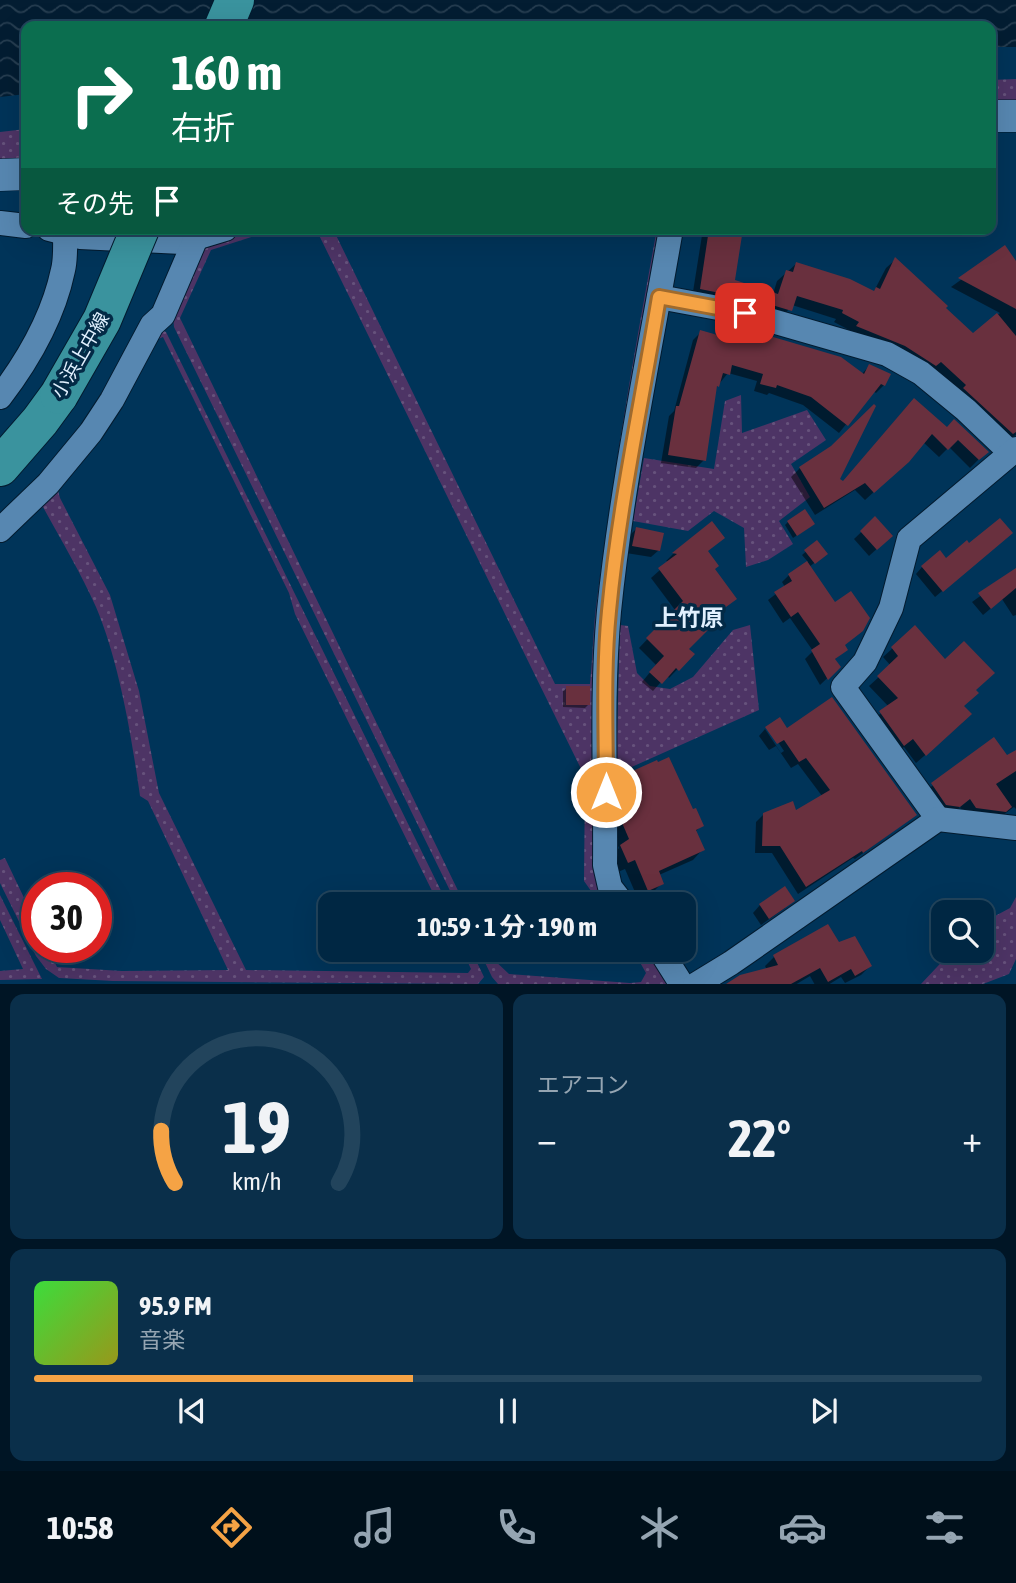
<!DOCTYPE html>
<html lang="ja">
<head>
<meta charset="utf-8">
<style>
	:root { --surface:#002743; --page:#0a2f4a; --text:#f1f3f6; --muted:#95a5b2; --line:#22445c; --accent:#f5a345 }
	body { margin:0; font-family:"Asap Condensed","Noto Sans JP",sans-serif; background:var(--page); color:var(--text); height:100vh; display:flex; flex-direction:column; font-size:26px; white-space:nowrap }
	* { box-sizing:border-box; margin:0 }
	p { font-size:23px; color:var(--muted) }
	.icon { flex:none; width:38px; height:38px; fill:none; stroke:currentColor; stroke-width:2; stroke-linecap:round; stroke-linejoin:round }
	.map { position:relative; height:984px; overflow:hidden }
	.details { display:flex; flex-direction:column; gap:10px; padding:10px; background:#001525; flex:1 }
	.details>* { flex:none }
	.hud { position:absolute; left:21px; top:21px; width:975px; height:214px; border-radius:14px; box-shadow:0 7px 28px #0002,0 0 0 2px var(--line); background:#0b6e4f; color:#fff; overflow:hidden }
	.controls { position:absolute; left:931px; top:900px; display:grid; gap:14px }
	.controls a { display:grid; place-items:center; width:63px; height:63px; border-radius:14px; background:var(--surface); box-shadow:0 7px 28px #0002,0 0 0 2px var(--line); font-size:35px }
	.speed { position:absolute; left:21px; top:872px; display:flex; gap:14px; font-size:35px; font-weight:700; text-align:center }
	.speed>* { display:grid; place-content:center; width:91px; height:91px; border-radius:50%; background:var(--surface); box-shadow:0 7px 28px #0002,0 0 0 2px var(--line); line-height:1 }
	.speed .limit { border:10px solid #d22; background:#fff; color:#111 }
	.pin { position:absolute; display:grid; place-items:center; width:60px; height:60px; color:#fff; margin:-30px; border-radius:14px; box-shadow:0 4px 10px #0006 }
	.me { position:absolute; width:77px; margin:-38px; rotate:0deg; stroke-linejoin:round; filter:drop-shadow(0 0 5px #0008) }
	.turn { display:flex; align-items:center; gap:24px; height:147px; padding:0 35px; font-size:32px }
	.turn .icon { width:91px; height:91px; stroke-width:2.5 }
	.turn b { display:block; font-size:49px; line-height:60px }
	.then { display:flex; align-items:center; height:66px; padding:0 35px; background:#0003; gap:14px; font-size:26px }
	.big { font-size:52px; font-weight:700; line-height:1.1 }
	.details .card { flex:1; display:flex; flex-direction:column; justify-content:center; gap:10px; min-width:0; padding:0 24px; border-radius:14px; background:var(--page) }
	.details .dial { align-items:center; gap:0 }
	.dial svg { height:182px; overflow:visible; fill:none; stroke:var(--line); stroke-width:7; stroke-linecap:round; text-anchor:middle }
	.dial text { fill:var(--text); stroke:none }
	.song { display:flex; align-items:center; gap:21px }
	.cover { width:84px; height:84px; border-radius:10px; background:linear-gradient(135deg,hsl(120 70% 55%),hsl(60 70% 35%)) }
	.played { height:7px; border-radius:4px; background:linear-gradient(90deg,var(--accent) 40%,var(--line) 40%) }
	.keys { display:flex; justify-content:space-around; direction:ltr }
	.heat { display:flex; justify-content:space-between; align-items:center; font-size:38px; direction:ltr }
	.details .tiles { flex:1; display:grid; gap:10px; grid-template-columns:1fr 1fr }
	.card:last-child { grid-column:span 2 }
	.trip { position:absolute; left:318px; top:892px; width:378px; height:70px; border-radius:14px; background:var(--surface); box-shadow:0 7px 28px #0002,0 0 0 2px var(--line); font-weight:700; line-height:70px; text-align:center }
	.menu { display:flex; height:112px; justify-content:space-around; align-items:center; background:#00101b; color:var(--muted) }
	.menu .icon { width:49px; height:49px }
	.menu .active { color:var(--accent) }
	.menu b { font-size:32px; color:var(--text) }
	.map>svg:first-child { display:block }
	.grass { fill:url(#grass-dots) }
	.water { fill:url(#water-waves) }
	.shadow { fill:#0007 }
	.building { fill:#69303e }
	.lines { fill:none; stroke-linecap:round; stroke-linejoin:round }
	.minor-casing { stroke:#031b2f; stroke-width:26 }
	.tertiary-casing { stroke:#031b2f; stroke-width:33 }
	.primary-casing { stroke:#031b2f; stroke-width:40 }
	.minor { stroke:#5787b1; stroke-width:24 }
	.tertiary { stroke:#5787b1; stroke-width:32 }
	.primary { stroke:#3a939e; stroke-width:38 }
	.primary-bridge-casing { stroke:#031b2f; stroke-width:40; stroke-linecap:butt }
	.primary-bridge { stroke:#3a939e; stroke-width:38 }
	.route-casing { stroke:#9f6a2d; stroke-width:18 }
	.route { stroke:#f5a345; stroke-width:12 }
	.labels { text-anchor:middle; stroke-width:7; stroke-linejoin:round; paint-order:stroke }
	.street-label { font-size:19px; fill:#e1f0fe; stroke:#032a46 }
	.quarter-label { font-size:23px; font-weight:bold; fill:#e1f0fe; stroke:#032a46 }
</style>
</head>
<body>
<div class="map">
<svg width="1016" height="985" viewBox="0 0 1016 985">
	<defs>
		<pattern id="grass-dots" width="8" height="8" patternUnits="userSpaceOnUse" patternTransform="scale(1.75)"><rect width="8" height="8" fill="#4d3465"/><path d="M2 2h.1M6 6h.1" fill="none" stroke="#66527c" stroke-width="1.8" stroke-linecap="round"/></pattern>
		<pattern id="water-waves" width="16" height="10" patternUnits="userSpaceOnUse" patternTransform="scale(1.75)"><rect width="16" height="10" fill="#031d32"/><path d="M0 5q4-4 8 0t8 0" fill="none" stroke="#273e51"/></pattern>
	</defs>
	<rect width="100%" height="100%" fill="#003459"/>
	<g class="grass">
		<polygon points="1016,79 1016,105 991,106 990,80"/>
		<polygon points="26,129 26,161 0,162 0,132"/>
		<polygon points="255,229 276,229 211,250 180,318 465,905 457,905 174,327 173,316 205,245"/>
		<path d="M316,229H333L555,684H590C593,656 593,627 597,599C613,475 634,352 657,229H664L603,610L619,905H601L584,881L585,777Z"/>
		<path d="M159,329L166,332L448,905H439L295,614L289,593L163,337L158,339L57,487L60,498L110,595L139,691L159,793L246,970L468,973L471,969L462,950H471L484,977L478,984L113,981L59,978L46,969L36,956L0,883V860L5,858L37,925V947H47L57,967L122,971L228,970L148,801L140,796C132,739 119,661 96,607C81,573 61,540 43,507L26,518Z"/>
		<polygon points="741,395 742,433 807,410 826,440 791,464 810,497 779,521 793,544 768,560 746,567 744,528 714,511 688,531 633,521 644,458 714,469 725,401"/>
		<polygon points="620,625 628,626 637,673 650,686 670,689 693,677 733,630 750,625 759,710 616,774"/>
		<polygon points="0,895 42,979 0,980 0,971 23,969 0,920"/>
		<polygon points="1016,897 1016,959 1009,974 983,984 921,984 953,950 982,950 982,923 1010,908"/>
		<polygon points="479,950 488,950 492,958 509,974 630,983 641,982 646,973 633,950 654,950 671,984 498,984 492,977"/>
	</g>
	<polygon class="water" points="0,0 1016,0 1016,47 991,47 990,26 26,26 26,94 0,97"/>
	<g class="shadow">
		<polygon points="703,229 742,229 733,281 773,294 777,281 796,264 873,293 886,268 895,260 973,336 1000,313 951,287 1005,248 1016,264 1016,435 1003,442 851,331 834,322 836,319 792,305 781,319 692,298"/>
		<polygon points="747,331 861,375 869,366 884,385 876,393 873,391 839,433 803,405 769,393 767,395 754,391 757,381 728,373 715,389 704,460 696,468 661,463 669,416 674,411 693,340 701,332 738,342"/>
		<polygon points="905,409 947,429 986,452 970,468 949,447 939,457 923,442 898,470 865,500 855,490 815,515 791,477 800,468 843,483"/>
		<polygon points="875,519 891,536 869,556 854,539"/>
		<polygon points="788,522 809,527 793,538 785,525"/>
		<polygon points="712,524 706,552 713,569 735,599 707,622 687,649 692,654 669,678 667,675 653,691 642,682 656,665 639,648 675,610 651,578 669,562 666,561 673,554"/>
		<polygon points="636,529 659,550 651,557 626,553 629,536"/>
		<polygon points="1003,540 935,597 916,574 922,567 945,560 969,546"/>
		<polygon points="817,542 822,557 809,567 834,604 862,630 843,646 846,650 834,660 839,667 820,685 805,659 813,651 790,618 783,623 768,600 785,587 782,582 789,575 808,562 802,555"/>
		<polygon points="1016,570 1016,615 1013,616 1002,599 983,615 972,602"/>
		<polygon points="915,628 974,691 963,706 962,723 916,763 904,747 894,753 871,721 889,707 869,686 891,666 883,657"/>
		<polygon points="567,688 588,705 585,708 563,707 563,691"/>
		<polygon points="768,727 786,730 915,815 855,859 853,858 798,894 772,853 755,853 756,822 764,814 795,813 822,796 798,764 791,768 776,746 769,750 759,736 765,729 781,753 784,751"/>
		<polygon points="993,739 1007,758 1016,752 1016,809 1014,807 996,820 967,817 960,807 950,815 923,793"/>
		<polygon points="629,774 692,811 702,825 695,832 703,849 693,860 659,875 662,883 652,893 638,899 625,869 618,872 611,857 619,848 610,829 610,823 625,810 619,797 623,793 619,784"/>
		<polygon points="760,905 785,908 761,925 753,913"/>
		<polygon points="828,926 838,944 870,966 861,975 845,983 841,977 828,985 815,985 810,976 795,985 742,985 767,970 765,966 774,957"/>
	</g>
	<g class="building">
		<polygon points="709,229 743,229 735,280 778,294 786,270 793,272 796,262 850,279 874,291 876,287 880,289 895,257 948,306 946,308 973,333 997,313 1016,336 1016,432 1013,434 963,388 966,385 941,362 936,366 905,346 856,326 859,322 842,313 843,310 797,296 792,311 755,300 700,289"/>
		<polygon points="1005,245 1016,261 1016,309 958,278"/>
		<polygon points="746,329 841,357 864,374 869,364 891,374 885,386 881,384 848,426 811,397 777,385 776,388 760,384 763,374 732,365 730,375 723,373 719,387 717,386 706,461 668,455 676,406 679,406 700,330 742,342"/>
		<polygon points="914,398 947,427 954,419 989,452 979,460 958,440 948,450 932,434 909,462 874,493 865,483 824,508 799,467 831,446 874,404 876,406 840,479 843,481"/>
		<polygon points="805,509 815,524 797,536 787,521"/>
		<polygon points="875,516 893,536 877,550 860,531"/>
		<polygon points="1000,518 1013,533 943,592 921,566 940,550 946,558 967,540 969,543"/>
		<polygon points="712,521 725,538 708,551 719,566 715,569 737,599 708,620 713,625 689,649 695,654 679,671 676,668 662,684 649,672 664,656 646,638 683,601 658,568 677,554 672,553"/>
		<polygon points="636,527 664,533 660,551 632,546"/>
		<polygon points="817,540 828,554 815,564 804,550"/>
		<polygon points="807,561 835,602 851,591 870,618 863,631 845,645 848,650 835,659 841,667 828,680 811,650 820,644 798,612 791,617 774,592 792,581 788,574"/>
		<polygon points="1016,568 1016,588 991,609 978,593"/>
		<polygon points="915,625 945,659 964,641 995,673 976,690 979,693 964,706 972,714 926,756 913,739 904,746 879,711 898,698 877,676 898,656 891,647"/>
		<rect x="566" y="686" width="24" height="19"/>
		<polygon points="832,697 917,815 863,853 862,851 806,887 780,846 762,846 763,813 793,801 796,810 830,790 806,758 799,762 784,740 777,744 765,727 780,717 787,728"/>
		<polygon points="994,737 1007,755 1016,750 1016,771 996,784 1012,807 1006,812 976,808 970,799 960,807 946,805 931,783"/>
		<polygon points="669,757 693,809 696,808 704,826 696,830 705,850 659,871 664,884 648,891 635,860 628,863 620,845 629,839 620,818 620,811 633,805 631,801 634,799 628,785 633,783 628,773 657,760 658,762"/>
		<polygon points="785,886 795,901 769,919 759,904"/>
		<polygon points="828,924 839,942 855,936 872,966 855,976 851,969 828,982 820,968 791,984 726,984 740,975 778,965 773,955"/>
	</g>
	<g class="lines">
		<g class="minor-casing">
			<g id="minor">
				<polyline points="0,223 26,226"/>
				<polyline points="49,229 80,237 182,242 225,229"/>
				<polyline points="659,297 745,313 887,354 921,373 966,410 1010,452"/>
				<path d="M0,397C29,359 53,318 63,270C66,258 65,244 65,232"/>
				<polyline points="0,530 48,484 91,432 112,400 152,325 163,315 196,238"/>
				<polyline points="938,819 843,687 865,662 891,608 909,539 1016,449"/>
				<path d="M624,905L610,887L605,865C606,781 601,695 609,611C622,483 649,356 671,229"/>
				<polyline points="660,950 682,985"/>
				<polyline points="695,985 731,963 938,819 1016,828"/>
			</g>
		</g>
		<g class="tertiary-casing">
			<g id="tertiary">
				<polyline points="990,116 1016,116"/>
				<polyline points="0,175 26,174"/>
			</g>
		</g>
		<g class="primary-casing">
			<g id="primary">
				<polyline points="224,26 235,0"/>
				<polyline points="0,467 40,421 59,395"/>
			</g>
		</g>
		<use href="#minor" class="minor"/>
		<use href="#tertiary" class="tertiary"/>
		<use href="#primary" class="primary"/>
		<g class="primary-bridge-casing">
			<polyline id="primary-bridge" points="59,395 102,320 140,229"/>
		</g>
		<use href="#primary-bridge" class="primary-bridge"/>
	</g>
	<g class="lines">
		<g class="route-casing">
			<path id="route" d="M606,792C606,731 603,671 609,611C619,506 642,401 659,297L745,313"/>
		</g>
		<use href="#route" class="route"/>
	</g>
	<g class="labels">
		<g class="street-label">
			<text transform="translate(80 355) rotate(-60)" y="7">小浜上中線</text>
		</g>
		<g class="quarter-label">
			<text x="689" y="626">上竹原</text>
		</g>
	</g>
</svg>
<div class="controls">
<a><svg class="icon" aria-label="search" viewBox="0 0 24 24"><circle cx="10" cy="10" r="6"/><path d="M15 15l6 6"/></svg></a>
</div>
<div class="speed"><div class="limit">30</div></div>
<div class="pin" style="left:745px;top:313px;background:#d93025"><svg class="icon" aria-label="arrive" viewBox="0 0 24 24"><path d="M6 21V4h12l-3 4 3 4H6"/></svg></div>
<svg class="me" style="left:606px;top:792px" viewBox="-20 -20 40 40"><circle r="17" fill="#f5a345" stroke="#fff" stroke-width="3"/><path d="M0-11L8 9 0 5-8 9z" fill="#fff"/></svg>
<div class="trip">10:59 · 1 分 · 190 m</div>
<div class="hud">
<div class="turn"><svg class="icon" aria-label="right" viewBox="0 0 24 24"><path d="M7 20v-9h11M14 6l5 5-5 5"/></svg><div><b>160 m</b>右折</div></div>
<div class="then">その先<svg class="icon" aria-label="arrive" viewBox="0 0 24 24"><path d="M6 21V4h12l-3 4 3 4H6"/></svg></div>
</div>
</div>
<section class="details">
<div class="tiles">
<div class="card dial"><svg viewBox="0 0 100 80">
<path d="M14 69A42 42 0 1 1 86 69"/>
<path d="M14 69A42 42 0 0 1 8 46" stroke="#f5a345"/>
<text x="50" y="56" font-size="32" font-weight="700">19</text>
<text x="50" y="72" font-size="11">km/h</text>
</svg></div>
<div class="card"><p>エアコン</p>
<div class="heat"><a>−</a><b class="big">22°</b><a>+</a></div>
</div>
<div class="card">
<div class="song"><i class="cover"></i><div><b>95.9 FM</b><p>音楽</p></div></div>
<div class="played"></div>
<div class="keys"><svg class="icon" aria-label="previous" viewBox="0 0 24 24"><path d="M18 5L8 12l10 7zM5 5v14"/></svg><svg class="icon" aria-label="pause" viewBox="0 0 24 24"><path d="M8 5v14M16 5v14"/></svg><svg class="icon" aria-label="next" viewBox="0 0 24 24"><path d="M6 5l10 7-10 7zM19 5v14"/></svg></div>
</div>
</div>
</section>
<nav class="menu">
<b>10:58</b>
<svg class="icon active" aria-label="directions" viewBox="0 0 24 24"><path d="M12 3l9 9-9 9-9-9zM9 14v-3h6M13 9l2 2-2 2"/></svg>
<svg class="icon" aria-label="music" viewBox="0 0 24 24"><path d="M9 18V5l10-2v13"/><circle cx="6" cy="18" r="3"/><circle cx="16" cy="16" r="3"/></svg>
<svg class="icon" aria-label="phone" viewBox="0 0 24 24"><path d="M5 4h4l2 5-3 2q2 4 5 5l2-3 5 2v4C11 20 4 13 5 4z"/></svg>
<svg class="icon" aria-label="climate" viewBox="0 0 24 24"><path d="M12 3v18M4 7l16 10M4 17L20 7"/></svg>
<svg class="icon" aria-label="car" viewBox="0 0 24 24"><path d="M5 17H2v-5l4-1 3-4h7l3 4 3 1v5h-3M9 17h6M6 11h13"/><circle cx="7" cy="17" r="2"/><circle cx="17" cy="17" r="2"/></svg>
<svg class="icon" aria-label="filters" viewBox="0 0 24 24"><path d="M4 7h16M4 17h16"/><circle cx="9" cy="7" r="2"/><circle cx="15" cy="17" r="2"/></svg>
</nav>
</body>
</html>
